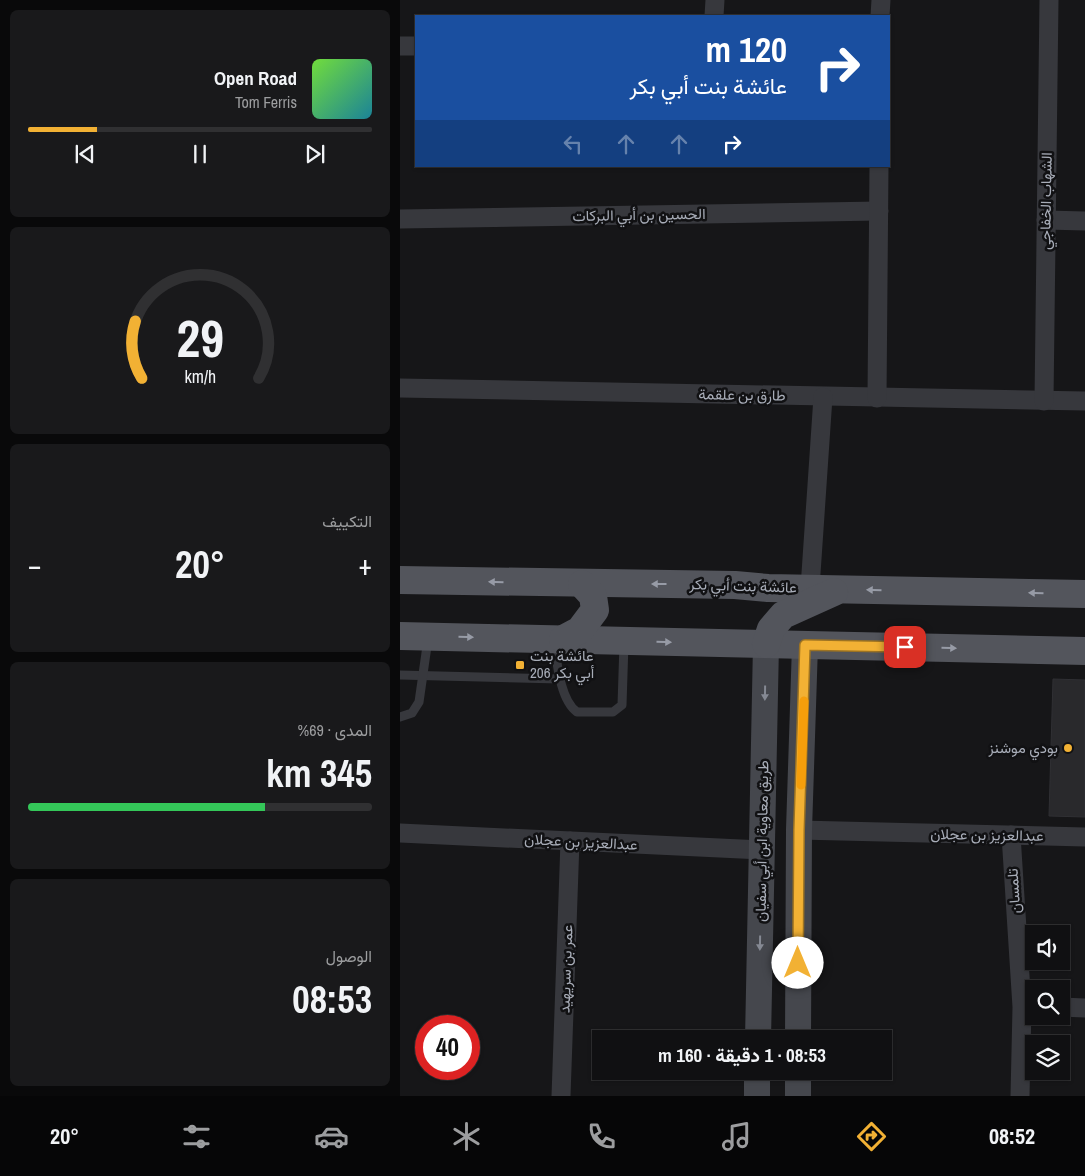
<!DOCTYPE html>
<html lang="ar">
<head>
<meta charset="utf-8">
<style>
	:root { --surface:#101012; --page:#19191b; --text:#f1f3f6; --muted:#9c9d9f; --line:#303032; --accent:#f2b134 }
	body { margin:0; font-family:"Archivo Narrow",Vazirmatn,sans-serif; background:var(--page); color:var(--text); direction:rtl; height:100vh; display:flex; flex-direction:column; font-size:19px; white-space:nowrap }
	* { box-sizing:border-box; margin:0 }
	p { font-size:16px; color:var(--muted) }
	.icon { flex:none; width:28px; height:28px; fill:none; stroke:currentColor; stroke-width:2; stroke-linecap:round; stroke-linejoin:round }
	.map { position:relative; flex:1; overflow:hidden; direction:ltr }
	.side { display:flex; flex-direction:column; gap:10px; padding:10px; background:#09090a; width:400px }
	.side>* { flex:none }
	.top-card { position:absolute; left:15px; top:15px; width:475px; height:152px; border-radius:0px; box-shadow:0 1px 4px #0004,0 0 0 1px var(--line); direction:rtl; background:#1a4fa0; color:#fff; overflow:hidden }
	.fabs { position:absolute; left:625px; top:925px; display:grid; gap:10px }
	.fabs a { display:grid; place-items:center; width:45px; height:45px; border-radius:0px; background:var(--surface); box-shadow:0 1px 4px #0004,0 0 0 1px var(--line); font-size:25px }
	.speed { position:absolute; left:15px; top:1015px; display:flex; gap:10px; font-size:25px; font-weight:700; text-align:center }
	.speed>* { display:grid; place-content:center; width:65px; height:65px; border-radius:50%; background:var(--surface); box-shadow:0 1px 4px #0004,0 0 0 1px var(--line); line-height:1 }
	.speed .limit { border:8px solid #d22; background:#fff; color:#111 }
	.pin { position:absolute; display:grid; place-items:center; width:42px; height:42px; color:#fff; margin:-21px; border-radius:10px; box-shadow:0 2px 8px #0006 }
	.me { position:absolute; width:55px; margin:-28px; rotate:0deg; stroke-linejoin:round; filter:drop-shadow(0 0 4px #0008) }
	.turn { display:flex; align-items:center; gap:18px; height:105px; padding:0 20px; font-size:22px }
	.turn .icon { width:65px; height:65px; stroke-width:2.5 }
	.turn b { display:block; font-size:35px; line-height:42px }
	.lanes { display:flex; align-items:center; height:48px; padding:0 20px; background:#0003; justify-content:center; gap:25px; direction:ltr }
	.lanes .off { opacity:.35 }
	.big { font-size:38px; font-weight:700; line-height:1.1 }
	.side .widget { flex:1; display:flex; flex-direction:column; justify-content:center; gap:8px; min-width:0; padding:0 18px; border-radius:8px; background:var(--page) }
	.side .dial { align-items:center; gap:0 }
	.dial svg { height:130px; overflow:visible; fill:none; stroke:var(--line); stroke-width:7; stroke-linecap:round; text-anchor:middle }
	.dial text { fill:var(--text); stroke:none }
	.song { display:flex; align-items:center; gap:15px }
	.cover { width:60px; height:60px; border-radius:8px; background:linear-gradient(135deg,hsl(100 70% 55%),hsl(190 70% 35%)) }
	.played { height:5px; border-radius:2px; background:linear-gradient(90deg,var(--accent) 20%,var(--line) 20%) }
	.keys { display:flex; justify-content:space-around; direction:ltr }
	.heat { display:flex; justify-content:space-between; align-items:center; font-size:28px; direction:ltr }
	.charge { height:8px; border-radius:4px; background:linear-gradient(90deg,#34c759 69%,var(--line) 0) }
	.trip { position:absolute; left:192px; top:1030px; width:300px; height:50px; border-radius:0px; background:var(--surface); box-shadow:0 1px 4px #0004,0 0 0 1px var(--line); font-weight:700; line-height:50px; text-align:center; direction:rtl }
	.menu { display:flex; height:80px; justify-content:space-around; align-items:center; background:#060607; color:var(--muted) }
	.menu .icon { width:35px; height:35px }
	.menu .on { color:var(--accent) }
	.menu b { font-size:22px; color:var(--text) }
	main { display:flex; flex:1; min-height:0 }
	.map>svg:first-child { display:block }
	.building { fill:#29292c; stroke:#303034 }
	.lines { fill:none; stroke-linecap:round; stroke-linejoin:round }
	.lane { stroke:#37383d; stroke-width:9 }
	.street { stroke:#37383d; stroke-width:19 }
	.secondary { stroke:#45474d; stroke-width:26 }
	.primary { stroke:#53555c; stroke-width:28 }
	.oneway { fill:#979ba6 }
	.oneway2 { fill:#858993 }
	.route-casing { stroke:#9d7322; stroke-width:12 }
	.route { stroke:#f2b134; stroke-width:9 }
	.slow { stroke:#f59e0b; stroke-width:9 }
	.poi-dot { fill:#f2b134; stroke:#111113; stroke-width:2 }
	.labels { text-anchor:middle; stroke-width:5; stroke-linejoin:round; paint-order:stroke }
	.street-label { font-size:15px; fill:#a8adb8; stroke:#111113 }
	.poi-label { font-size:15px; fill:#a8adb8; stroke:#111113; text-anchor:start }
</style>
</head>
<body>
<main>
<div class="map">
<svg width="685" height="1096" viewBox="0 0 685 1096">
	<rect width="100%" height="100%" fill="#161618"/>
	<polygon class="building" points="653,679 685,680 685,817 649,816"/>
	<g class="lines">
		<g class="lane">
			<path d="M154,642C157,662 160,700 177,712H213L222,705L224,643"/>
			<polyline points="0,675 160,679"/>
			<polyline points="0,717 12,713 19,702 28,639"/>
		</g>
		<g class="street">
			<polyline points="314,16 315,0"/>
			<polyline points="480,16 481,0"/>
			<polyline points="0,46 16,46"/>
			<polyline points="0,219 479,211"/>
			<polyline points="646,220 685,221"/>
			<polyline points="0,388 685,401"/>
			<polyline points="477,398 479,166"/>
			<polyline points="644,401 649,0"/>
			<polyline points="410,588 423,397"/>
			<polyline points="399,830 685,837"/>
			<polyline points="0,833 362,850"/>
			<polyline points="611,835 622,1007 620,1096"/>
			<polyline points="661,1007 685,1008"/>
			<polyline points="161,1096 170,841"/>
		</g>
		<g class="secondary">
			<polyline points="358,1039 366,644"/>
			<polyline points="398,1039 399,830 405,645"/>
			<polyline points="357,1096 357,1071"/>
			<polyline points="398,1096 398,1071"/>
		</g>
		<g class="primary">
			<polyline points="0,580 335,585 368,588 685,594"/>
			<polyline points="0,636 685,651"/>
			<polyline points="163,639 180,630 195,610 193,596 182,584"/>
			<polyline points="366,644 371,629 383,615 434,592"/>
		</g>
	</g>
	<defs><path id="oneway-solid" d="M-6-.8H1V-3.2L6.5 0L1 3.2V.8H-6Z" transform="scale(1.25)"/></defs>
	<g class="oneway">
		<use href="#oneway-solid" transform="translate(96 582) rotate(-179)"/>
		<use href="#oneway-solid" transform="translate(259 584) rotate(-180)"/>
		<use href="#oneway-solid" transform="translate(474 590) rotate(-179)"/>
		<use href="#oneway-solid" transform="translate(636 593) rotate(-179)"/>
		<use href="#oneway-solid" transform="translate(66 637) rotate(1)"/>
		<use href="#oneway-solid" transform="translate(264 642) rotate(1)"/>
		<use href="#oneway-solid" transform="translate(549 648) rotate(1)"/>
	</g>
	<g class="oneway2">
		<use href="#oneway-solid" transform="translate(365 693) rotate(91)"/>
		<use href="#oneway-solid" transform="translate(360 943) rotate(91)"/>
	</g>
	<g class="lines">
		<g class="route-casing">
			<polyline id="route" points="398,963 399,830 405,645 505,647"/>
		</g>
		<use href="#route" class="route"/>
		<polyline class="slow" points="401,785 404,701"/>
	</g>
	<g class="poi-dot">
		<rect x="115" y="660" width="10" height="10" rx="2.5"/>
		<circle cx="668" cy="748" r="5"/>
	</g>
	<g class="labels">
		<g class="street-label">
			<text transform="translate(646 201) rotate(-89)" y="5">الشهاب الخفاجي</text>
			<text transform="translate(239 215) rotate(-1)" y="5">الحسين بن أبي البركات</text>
			<text transform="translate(342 395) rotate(1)" y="5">طارق بن علقمة</text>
			<text transform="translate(343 586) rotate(2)" y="5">عائشة بنت أبي بكر</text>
			<text transform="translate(587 835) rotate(1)" y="5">عبدالعزيز بن عجلان</text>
			<text transform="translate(362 841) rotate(-89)" y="5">طريق معاوية ابن أبي سفيان</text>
			<text transform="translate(181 842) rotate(3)" y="5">عبدالعزيز بن عجلان</text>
			<text transform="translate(614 891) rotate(-94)" y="5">تلمسان</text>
			<text transform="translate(166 969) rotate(-88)" y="5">عمر بن سريهيد</text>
		</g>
		<g class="poi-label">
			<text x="130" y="661">عائشة بنت<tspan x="130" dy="17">أبي بكر 206</tspan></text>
			<text x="658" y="753" text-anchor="end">بودي موشنز</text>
		</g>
	</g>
</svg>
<div class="fabs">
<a><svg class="icon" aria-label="sound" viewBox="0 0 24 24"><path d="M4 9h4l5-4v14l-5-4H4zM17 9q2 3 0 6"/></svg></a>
<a><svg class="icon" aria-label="search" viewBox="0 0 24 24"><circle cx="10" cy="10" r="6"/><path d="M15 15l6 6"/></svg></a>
<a><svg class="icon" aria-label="layers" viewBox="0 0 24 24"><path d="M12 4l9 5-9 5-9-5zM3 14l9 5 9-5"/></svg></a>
</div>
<div class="speed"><div class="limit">40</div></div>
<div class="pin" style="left:505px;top:647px;background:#d93025"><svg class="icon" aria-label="arrive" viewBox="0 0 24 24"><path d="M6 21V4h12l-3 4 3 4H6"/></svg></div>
<svg class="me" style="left:398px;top:963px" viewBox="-20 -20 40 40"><circle r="19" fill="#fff"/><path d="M0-13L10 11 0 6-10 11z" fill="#f2b134"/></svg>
<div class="trip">08:53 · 1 دقيقة · 160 m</div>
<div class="top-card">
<div class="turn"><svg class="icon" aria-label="right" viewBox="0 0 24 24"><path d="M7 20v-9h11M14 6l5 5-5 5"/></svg><div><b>120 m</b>عائشة بنت أبي بكر</div></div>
<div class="lanes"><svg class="icon off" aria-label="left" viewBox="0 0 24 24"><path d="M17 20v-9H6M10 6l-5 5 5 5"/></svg><svg class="icon off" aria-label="ahead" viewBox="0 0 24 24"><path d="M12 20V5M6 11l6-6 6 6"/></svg><svg class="icon off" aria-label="ahead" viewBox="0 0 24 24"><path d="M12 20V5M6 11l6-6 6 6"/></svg><svg class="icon" aria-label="right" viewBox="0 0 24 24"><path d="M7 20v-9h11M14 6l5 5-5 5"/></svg></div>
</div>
</div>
<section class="side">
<div class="widget">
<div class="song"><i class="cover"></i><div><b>Open Road</b><p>Tom Ferris</p></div></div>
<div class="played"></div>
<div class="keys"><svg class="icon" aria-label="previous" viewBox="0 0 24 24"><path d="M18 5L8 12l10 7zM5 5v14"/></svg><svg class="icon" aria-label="pause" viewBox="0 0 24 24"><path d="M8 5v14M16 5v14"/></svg><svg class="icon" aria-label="next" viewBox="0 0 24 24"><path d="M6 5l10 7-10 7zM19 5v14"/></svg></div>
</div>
<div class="widget dial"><svg viewBox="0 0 100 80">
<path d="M14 69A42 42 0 1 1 86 69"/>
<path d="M14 69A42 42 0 0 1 10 34" stroke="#f2b134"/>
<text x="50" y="56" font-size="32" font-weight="700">29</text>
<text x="50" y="72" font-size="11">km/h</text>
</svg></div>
<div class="widget"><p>التكييف</p>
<div class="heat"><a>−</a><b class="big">20°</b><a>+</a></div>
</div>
<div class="widget"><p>المدى · 69%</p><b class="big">345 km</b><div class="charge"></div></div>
<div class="widget"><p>الوصول</p><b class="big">08:53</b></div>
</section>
</main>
<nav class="menu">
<b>08:52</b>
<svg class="icon on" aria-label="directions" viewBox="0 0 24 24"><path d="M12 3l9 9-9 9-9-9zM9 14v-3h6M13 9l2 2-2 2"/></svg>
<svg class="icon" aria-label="music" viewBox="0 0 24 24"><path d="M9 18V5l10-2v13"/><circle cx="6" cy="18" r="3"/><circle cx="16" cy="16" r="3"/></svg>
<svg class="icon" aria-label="phone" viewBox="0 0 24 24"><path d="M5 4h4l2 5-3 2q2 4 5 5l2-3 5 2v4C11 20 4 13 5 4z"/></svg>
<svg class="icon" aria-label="climate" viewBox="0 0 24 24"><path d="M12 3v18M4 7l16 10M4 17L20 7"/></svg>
<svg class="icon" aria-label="car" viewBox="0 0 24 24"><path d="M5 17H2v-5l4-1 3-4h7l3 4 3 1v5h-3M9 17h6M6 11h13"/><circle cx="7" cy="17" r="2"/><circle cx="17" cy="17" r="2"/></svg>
<svg class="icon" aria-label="filters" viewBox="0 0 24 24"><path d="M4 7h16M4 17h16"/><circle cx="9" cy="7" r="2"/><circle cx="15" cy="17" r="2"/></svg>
<b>20°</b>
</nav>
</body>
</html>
